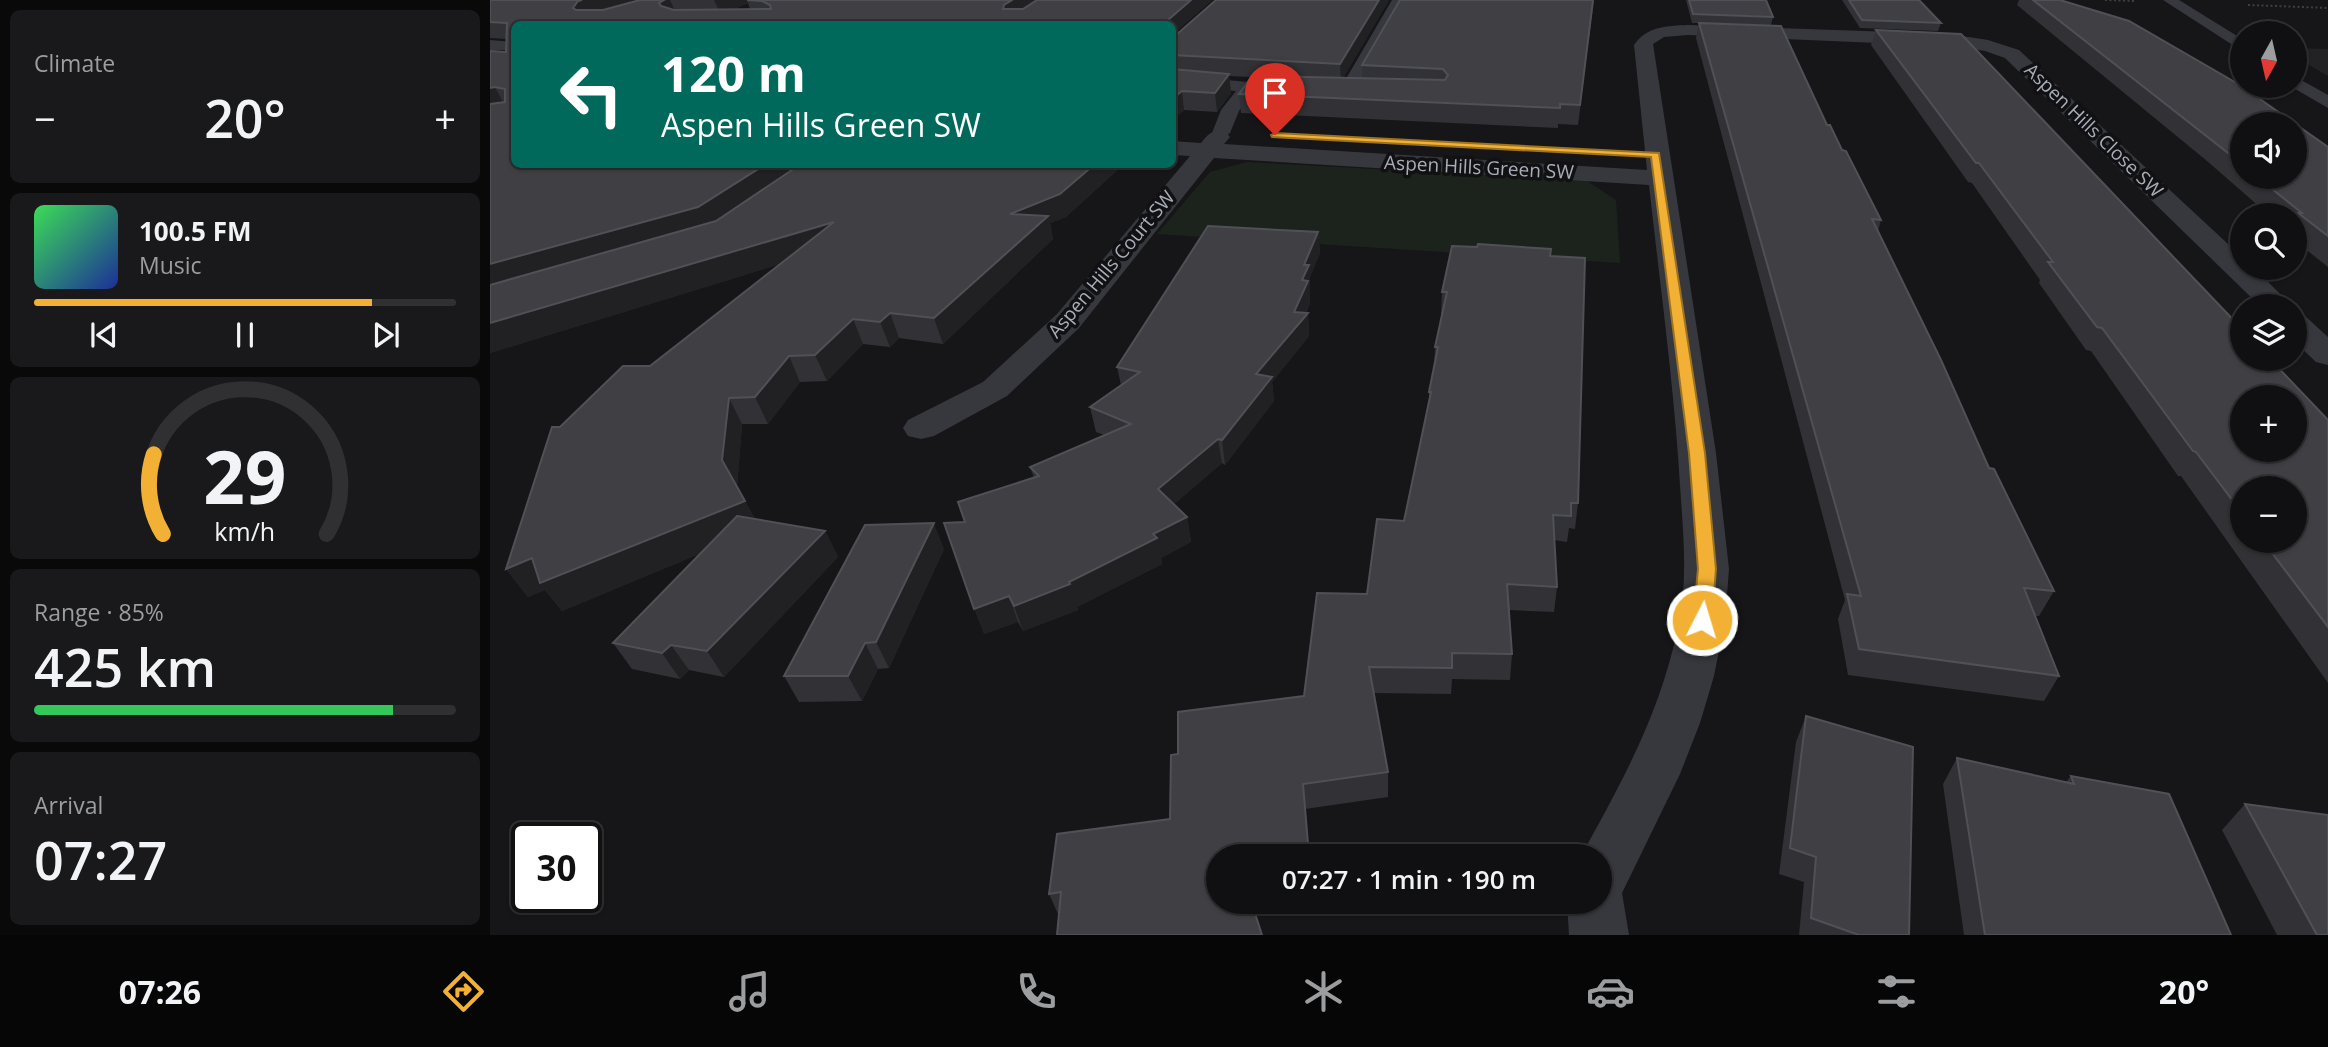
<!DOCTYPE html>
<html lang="en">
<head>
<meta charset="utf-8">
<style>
	:root { --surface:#101012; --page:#19191b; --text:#f1f3f6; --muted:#9c9d9f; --line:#303032; --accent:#f2b134 }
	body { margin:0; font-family:"Open Sans",sans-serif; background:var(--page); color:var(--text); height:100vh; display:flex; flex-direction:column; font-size:26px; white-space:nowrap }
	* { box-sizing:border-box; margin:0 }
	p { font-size:23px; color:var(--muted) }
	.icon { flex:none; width:38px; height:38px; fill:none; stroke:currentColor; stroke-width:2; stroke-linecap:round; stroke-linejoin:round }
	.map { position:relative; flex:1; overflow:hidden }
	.side { display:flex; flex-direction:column; gap:10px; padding:10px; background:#09090a; width:490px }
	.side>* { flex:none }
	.top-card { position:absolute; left:21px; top:21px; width:665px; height:147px; border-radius:10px; box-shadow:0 2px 5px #0004,0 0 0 2px var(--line); background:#00695c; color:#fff; overflow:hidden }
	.needle { width:46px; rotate:188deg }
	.fabs { position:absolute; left:1740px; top:21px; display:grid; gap:14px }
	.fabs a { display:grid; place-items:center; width:77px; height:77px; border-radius:50%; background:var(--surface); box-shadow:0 2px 5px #0004,0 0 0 2px var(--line); font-size:35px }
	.speed { position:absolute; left:21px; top:822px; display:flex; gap:14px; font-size:35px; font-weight:700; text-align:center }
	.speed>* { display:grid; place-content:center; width:91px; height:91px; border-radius:50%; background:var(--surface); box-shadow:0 2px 5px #0004,0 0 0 2px var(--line); line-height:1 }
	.speed .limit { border:4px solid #111; border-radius:10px; background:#fff; color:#111 }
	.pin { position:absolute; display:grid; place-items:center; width:60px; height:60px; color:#fff; margin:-72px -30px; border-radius:50% 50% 50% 0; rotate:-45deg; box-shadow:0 0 7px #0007 }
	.pin .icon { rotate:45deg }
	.me { position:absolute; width:77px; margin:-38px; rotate:5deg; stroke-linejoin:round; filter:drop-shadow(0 0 5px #0008) }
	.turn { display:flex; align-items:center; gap:24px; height:147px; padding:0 35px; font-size:32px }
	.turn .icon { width:91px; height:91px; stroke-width:2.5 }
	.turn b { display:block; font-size:49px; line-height:60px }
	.big { font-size:52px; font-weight:600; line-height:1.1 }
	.side .card { flex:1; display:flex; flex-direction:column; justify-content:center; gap:10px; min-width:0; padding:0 24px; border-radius:10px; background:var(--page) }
	.side .dial { align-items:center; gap:0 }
	.dial svg { height:182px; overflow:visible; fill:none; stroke:var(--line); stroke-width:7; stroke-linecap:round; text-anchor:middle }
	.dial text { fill:var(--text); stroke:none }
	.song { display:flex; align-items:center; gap:21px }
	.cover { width:84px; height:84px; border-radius:10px; background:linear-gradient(135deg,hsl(130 70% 55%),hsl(230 70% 35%)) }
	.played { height:7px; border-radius:4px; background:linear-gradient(90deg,var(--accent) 80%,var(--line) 80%) }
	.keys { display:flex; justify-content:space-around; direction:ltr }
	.heat { display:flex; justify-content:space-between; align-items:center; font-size:38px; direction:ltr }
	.charge { height:10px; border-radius:5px; background:linear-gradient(90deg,#34c759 85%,var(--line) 0) }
	.trip { position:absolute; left:716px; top:844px; width:406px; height:70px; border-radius:35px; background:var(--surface); box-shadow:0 2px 5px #0004,0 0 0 2px var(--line); font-weight:600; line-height:70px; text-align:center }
	.tab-bar { display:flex; height:112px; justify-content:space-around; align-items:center; background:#060607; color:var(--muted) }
	.tab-bar .icon { width:49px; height:49px }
	.tab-bar .current { color:var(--accent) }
	.tab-bar b { font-size:32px; color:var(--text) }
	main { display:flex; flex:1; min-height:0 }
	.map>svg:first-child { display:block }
	.built { fill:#222225 }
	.green { fill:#1c231d }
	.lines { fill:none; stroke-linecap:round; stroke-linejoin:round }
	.path { stroke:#3d3f44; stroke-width:2; stroke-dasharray:2 2.5; stroke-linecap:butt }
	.service { fill:#37383d; fill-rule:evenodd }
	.minor { fill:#37383d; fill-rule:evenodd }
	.wall { fill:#323236; fill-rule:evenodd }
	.shaded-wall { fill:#212124 }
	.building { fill:#3f3f44; stroke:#4f5156; stroke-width:2; fill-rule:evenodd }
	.route { fill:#f2b134; stroke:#9d7322; stroke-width:2 }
	.labels { text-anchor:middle; stroke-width:7; stroke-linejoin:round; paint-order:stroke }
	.far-street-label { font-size:19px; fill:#a8adb8; stroke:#111113 }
</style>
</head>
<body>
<main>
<section class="side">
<div class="card"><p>Climate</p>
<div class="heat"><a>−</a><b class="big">20°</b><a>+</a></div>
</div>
<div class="card">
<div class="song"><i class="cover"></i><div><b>100.5 FM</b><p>Music</p></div></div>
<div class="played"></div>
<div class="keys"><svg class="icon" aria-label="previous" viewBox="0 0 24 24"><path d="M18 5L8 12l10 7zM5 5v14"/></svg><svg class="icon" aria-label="pause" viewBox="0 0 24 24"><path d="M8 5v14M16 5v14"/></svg><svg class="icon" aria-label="next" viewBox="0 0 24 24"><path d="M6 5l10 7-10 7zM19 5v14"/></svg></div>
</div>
<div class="card dial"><svg viewBox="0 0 100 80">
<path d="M14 69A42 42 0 1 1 86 69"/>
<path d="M14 69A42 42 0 0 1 10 34" stroke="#f2b134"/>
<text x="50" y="56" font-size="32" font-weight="700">29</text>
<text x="50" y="72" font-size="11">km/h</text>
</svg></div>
<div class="card"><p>Range · 85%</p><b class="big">425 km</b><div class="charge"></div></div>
<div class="card"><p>Arrival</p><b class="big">07:27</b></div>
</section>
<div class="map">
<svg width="1838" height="935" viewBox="0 0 1838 935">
	<rect width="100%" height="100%" fill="#161618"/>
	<polygon class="built" points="1804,48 1838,49 1838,76 1804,56"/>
	<polygon class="green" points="757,162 1097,181 1126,200 1130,263 667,234 720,172"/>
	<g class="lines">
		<g class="path">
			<polyline points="1615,0 1645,1"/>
			<polyline points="1758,5 1838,8"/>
		</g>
		<g class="service">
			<polygon points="902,0 916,0 866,89 864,93 852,93 850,89"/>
			<polygon points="1673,0 1689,0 1752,39 1752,51"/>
			<polygon points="0,40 24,42 24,50 0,50"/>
			<polygon points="682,75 758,82 766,87 749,111 740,133 731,139 722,133 731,110 746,91 682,85"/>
			<polygon points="1804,76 1838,95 1838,108 1800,86 1804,86"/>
			<polygon points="277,164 331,167 334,171 331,175 324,177 280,168"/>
		</g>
		<g class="minor">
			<path d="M1198,25L1459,34L1498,40L1529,50L1752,257V268H1764L1802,306H1770L1515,58L1495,51L1459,46L1198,35L1174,37L1163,44L1226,453L1239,569L1235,620L1224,676L1210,723L1190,774L1132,893L1139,935H1079L1077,901H1110V856H1091C1135,776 1170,714 1189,623C1198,577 1193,531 1190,485C1184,385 1170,285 1159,185L724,158L589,328L517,396L444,436L431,439L418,436L413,428L418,420L493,382L567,314L700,156L682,155V141L711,143C719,133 723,129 736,132L740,137L734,144L1157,170L1144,45C1157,26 1177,26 1198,25Z"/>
			<polygon points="1804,314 1815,316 1838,337 1838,365 1826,362 1804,341"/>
		</g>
	</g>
	<g class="wall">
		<path d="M0,0H722L682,35V24L24,164H297L300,172L311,164H634L576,217L560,223L563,239L453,344L409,338L400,347L373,344L337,381L310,382L278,424H252L247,487L265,519L335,531L348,557L234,677L199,670L190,679L142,669L123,643L211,553L72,611L55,590L38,597L16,569L70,427L160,366L290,264L0,353V51L16,52V39L0,38ZM258,3L260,9H244Z"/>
		<polygon points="899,0 853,78 872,78 872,65 1104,0 1088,125 1068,124 1068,128 751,113 749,94 761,77 739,76 741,93 727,112 694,110 682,121 682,36"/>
		<polygon points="1196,0 1276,0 1283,17 1281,25 1391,220 1388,231 1499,468 1564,591 1549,616 1545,616 1569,676 1554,701 1358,675 1348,619 1355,600 1206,38 1209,23 1202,23"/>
		<polygon points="1352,0 1429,0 1451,23 1448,31 1370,28"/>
		<path d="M1529,0H1570L1838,147V267L1804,240V215H1779L1717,161L1527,5ZM1752,124L1804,177H1752Z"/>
		<path d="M1386,30L1838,420V683L1691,476H1688L1601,351L1596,350L1549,283L1550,280L1482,183L1478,182L1381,45ZM1752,488L1804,541H1752Z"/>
		<polygon points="828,232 830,253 820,277 820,303 816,313 818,313 819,336 782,382 784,401 735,465 732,463 684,504 697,517 701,542 671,558 672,564 587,607 588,610 533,631 528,622 494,634 475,522 544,478 540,467 614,435 606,432 600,407 631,385 627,367"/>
		<polygon points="1060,256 1088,503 1085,529 1079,528 1077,542 1064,540 1067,587 1064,612 1019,610 1022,654 1020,680 962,679 961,694 884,693 898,772 898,797 815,809 820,856 728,856 728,901 824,901 824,906 765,915 569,916 559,894 680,819 688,754 814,696 877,594 914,521 939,404 939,392 944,367 945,347 952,314 951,314 952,292"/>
		<polygon points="454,549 399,668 388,669 372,701 309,702 294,676"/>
		<polygon points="1316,716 1419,935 1309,935 1314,882 1289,874 1306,742"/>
		<polygon points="1467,758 1576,782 1581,776 1741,935 1474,935 1453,784"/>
		<polygon points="1755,804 1838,935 1787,935 1732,830"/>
	</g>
	<g class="shaded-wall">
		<polygon points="92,0 158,0 96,17 83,8 88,1"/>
		<polygon points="174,0 180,0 186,13 176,19 169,3"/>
		<polygon points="224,0 265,0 257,0 258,3 231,15"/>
		<polygon points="522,0 549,0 518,22 513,9 514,5"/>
		<polygon points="701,0 722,0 682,35 682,24 678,24 678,20"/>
		<polygon points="889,0 899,0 851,82 850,64"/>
		<polygon points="739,74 741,93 727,112 725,93"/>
		<polygon points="5,87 15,106 0,110 0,88"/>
		<polygon points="692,91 694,110 682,121 682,99"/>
		<polygon points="276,164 297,164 301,175 219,230 0,292 0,264"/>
		<polygon points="605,164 634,164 576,217 560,223 563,239 453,344 444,318 520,214"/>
		<polygon points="344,222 353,245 0,353 0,323"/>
		<polygon points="828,232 830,253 820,277 820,303 813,318 818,313 819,336 782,382 784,401 735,465 732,440 766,374 812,280 814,265"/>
		<polygon points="400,313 409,338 400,347 390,322"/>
		<polygon points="363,319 373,344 337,381 325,355"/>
		<polygon points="299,356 310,382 278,424 265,397"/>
		<polygon points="239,398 252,424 247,487 232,460"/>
		<polygon points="728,439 732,463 673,514 668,489"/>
		<polygon points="255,501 270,529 72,611 55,590 38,597 16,569 42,558"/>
		<polygon points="697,517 701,542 671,558 672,564 587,607 588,610 533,631 524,606 579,582 663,534"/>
		<polygon points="444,523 454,549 399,668 386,642"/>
		<polygon points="335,531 348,557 234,677 217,651"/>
		<polygon points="519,596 528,622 494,634 484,609"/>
		<polygon points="375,643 388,669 372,701 358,676"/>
		<polygon points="181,645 199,670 190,679 172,653"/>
	</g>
	<g class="building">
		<polygon points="0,0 92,0 88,1 83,8 86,10 113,10 150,0 174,0 169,3 171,6 184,10 281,9 280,5 272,1 257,0 522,0 514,5 513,9 533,9 547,0 701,0 678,20 678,24 24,24 24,164 276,164 208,207 0,264 0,104 15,102 15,89 5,87 0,88 0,51 16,52 17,23 0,22"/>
		<polygon points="726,0 889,0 850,64 682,55 682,36 686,35"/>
		<polygon points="910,0 1103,0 1090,105 1070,104 1070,108 749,94 762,76 955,80 958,75 953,69 872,65"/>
		<polygon points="1199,0 1276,0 1283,17 1203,14"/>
		<polygon points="1359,0 1429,0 1451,23 1372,20"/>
		<polygon points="1543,0 1570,0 1639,21 1750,85 1838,147 1838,236 1808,213 1812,213 1767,177 1804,177 1804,124 1752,124 1752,164"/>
		<polygon points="1209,23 1291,26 1337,125 1340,125 1352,150 1356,151 1391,220 1382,219 1451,360 1499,468 1504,469 1564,591 1534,588 1569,676 1369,649 1357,594 1371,596"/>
		<path d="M1386,30L1471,34L1752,329V359H1780L1838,420V627L1773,541H1804V488H1752V513L1706,452L1703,451L1612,328L1607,327L1558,262H1563L1489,163H1486ZM1752,397H1804V450H1752Z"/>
		<polygon points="682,69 739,74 725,93 692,91 682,99"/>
		<polygon points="311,164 605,164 570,194 520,214 558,216 444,318 400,313 390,322 363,319 325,355 299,356 265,397 239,398 232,460 255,501 50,583 42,558 16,569 62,427 70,427 133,366 160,366 344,222 0,323 0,285 226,221"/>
		<polygon points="718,226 828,232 814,265 819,265 812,280 818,281 804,312 818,313 766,374 782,377 732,440 728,439 668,489 697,517 663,534 667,538 579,582 580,584 524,606 519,596 484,609 454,523 475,522 468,502 549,476 540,467 641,424 600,407 650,372 627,367"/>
		<polygon points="988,244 1061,249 1060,256 1095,258 1088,503 1081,503 1081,516 1063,515 1067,587 1017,584 1022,654 962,653 962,668 879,667 898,772 813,784 819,856 728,856 728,901 761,901 772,935 567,935 571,892 559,894 567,834 680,819 681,755 688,754 688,712 814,696 827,593 877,594 887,519 914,521 941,392 939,392 948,347 945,347 957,292 952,292 962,246 987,247"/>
		<polygon points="247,516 335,531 217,651 181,645 172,653 123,643"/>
		<polygon points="444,523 386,642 375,643 358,676 294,676 375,525"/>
		<polygon points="1316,716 1423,747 1419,935 1369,935 1321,918 1326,857 1300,848"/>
		<polygon points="1467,758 1584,784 1581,776 1679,794 1741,935 1495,935"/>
		<polygon points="1755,804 1838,815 1838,935 1827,935"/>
	</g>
	<polygon class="route" points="785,133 1169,153 1215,453 1226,569 1222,620 1219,625 1206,625 1203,620 1208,569 1199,453 1161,157 782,137 781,135"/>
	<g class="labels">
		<g class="far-street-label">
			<text transform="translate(1604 130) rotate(44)" y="7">Aspen Hills Close SW</text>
			<text transform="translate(989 167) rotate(3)" y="7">Aspen Hills Green SW</text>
			<text transform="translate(621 264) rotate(-50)" y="7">Aspen Hills Court SW</text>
		</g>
	</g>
</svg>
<div class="fabs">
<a><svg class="needle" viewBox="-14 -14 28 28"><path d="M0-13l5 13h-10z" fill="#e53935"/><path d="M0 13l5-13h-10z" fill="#9c9d9f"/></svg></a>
<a><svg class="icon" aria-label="sound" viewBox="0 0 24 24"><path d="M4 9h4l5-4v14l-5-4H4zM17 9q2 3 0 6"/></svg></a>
<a><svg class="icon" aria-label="search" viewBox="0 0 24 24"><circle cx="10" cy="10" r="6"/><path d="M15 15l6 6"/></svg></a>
<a><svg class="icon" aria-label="layers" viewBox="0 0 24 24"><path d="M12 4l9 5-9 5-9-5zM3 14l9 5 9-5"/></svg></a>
<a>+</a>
<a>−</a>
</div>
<div class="speed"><div class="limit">30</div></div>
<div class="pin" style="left:785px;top:135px;background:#d93025"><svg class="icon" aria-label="arrive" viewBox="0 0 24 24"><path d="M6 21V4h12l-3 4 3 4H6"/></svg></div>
<svg class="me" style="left:1212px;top:620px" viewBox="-20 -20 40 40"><circle r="17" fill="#f2b134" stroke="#fff" stroke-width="3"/><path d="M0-11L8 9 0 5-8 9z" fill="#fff"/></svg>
<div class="trip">07:27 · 1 min · 190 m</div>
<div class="top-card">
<div class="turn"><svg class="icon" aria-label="left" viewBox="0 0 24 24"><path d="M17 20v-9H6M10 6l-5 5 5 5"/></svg><div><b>120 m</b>Aspen Hills Green SW</div></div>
</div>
</div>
</main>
<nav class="tab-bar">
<b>07:26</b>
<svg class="icon current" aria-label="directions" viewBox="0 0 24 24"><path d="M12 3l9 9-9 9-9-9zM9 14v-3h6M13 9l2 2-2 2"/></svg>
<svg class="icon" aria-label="music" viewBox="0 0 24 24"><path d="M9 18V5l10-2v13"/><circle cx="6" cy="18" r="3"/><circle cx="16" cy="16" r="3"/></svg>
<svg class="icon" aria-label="phone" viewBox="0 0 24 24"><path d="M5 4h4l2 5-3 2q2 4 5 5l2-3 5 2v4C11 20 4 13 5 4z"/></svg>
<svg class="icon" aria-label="climate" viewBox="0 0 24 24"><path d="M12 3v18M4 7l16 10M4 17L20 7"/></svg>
<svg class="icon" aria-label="car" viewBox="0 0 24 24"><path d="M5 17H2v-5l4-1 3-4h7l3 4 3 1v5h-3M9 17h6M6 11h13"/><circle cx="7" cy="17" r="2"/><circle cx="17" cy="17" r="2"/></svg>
<svg class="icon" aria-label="filters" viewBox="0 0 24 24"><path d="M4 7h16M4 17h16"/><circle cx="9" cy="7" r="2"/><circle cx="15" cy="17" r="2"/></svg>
<b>20°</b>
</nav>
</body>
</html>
